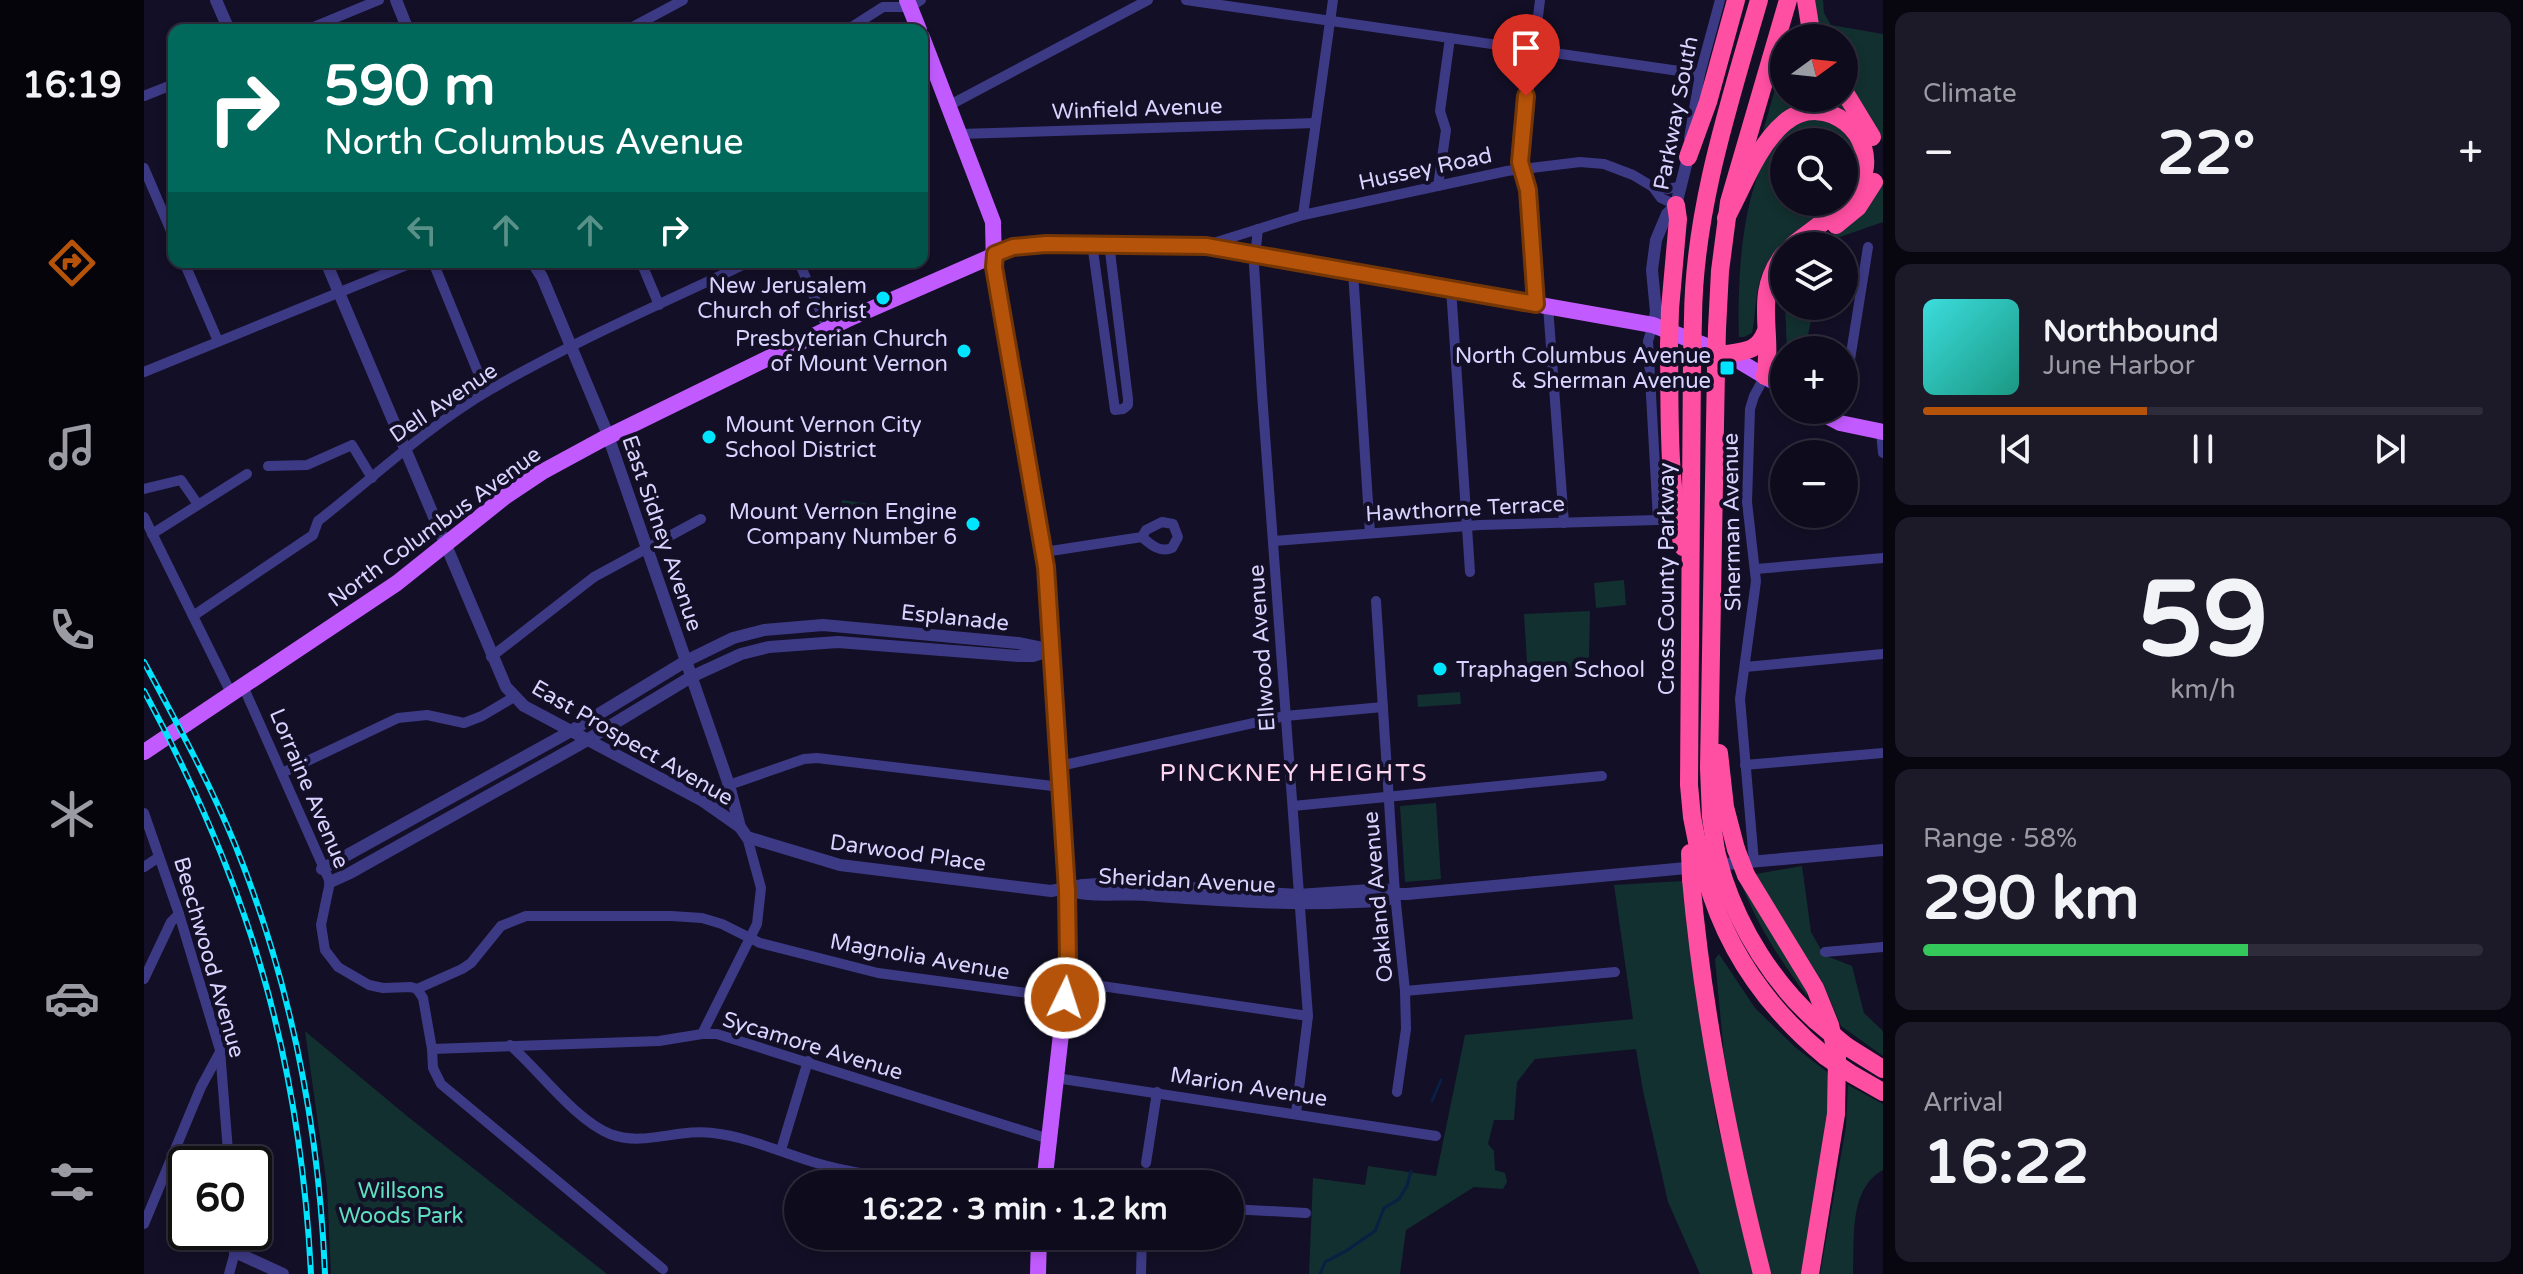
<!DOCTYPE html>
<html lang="en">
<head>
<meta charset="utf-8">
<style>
	:root { --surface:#0e0b1c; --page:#1c1929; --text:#f1f3f6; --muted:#9b9ba3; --line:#2e2b3b; --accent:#b45309 }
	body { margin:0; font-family:"Varela Round",sans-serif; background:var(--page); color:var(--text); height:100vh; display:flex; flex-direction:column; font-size:30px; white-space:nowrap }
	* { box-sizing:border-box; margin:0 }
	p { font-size:26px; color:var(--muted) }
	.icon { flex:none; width:44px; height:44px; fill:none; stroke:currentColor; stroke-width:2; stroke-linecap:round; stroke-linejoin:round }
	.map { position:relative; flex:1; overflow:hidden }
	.drawer { display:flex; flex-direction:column; gap:12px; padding:12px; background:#08060f; width:640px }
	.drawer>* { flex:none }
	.hud { position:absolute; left:24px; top:24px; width:760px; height:244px; border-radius:16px; box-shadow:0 4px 12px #0003,0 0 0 2px var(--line); background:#00695c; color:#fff; overflow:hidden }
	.needle { width:52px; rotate:75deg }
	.fabs { position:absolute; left:1626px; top:24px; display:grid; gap:16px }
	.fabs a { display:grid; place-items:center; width:88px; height:88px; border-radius:50%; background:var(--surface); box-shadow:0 4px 12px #0003,0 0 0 2px var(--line); font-size:40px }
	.speed { position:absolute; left:24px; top:1146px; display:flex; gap:16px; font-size:40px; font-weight:700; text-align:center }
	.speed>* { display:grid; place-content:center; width:104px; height:104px; border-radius:50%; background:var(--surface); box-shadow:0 4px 12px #0003,0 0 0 2px var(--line); line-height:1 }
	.speed .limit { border:4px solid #111; border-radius:12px; background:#fff; color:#111 }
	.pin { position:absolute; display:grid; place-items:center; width:68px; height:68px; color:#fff; margin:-82px -34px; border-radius:50% 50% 50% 0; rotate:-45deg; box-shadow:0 0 8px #0007 }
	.pin .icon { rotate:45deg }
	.me { position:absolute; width:88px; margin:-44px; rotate:4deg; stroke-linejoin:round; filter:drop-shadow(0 0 6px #0008) }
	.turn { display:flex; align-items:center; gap:28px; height:168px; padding:0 24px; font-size:36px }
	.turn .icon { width:104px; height:104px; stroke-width:2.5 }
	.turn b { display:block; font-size:56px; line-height:68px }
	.lanes { display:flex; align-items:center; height:76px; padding:0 24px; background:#0003; justify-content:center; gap:40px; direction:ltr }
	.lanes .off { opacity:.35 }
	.big { font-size:60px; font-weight:700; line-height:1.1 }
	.drawer .widget { flex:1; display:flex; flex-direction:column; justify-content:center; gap:12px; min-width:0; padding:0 28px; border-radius:16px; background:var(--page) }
	.drawer .dial { align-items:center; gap:0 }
	.dial b { font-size:104px; line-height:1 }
	.song { display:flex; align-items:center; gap:24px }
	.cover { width:96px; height:96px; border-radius:12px; background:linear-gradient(135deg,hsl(180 70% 55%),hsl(170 70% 35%)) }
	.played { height:8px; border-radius:4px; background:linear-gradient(90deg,var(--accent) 40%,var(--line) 40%) }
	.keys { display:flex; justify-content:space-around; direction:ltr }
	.heat { display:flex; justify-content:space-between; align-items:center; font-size:44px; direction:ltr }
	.charge { height:12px; border-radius:6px; background:linear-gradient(90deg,#34c759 58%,var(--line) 0) }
	.trip { position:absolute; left:640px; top:1170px; width:460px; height:80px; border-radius:40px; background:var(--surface); box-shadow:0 4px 12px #0003,0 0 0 2px var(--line); font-weight:700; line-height:80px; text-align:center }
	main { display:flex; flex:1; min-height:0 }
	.tabs { display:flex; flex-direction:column; width:144px; justify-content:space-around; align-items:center; background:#06040b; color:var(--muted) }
	.tabs .icon { width:56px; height:56px }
	.tabs .current { color:var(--accent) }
	.tabs b { font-size:36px; color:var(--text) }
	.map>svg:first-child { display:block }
	.green { fill:#12302f }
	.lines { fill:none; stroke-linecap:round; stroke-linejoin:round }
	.stream { stroke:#0a1f44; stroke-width:3 }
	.minor { stroke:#3d3a85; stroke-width:10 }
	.tertiary { stroke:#3d3a85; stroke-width:12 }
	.primary { stroke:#c25bff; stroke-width:16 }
	.motorway { stroke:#ff4fa3; stroke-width:18 }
	.rail-casing { stroke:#00e5ff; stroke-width:6 }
	.rail { stroke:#130f26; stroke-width:3; stroke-dasharray:9; stroke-linecap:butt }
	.motorway-bridge { stroke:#ff4fa3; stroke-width:18 }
	.route-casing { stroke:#753606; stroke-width:20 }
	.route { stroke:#b45309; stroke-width:14 }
	.poi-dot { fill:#00e5ff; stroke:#130f26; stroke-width:3 }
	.labels { text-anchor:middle; stroke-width:8; stroke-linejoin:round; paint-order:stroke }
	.street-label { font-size:22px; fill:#d9d4ff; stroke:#130f26 }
	.poi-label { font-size:22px; fill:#d9d4ff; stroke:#130f26; text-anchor:end }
	.park-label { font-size:22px; fill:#5fe0c0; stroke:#130f26 }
	.neighbourhood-label { font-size:24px; letter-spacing:2px; fill:#ffd6f0; stroke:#130f26 }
</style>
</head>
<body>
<main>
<nav class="tabs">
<b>16:19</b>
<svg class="icon current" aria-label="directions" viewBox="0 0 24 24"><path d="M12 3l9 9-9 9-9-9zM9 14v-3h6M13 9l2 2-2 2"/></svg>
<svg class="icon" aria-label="music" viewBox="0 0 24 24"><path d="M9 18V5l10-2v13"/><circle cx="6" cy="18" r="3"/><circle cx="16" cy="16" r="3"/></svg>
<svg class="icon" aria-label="phone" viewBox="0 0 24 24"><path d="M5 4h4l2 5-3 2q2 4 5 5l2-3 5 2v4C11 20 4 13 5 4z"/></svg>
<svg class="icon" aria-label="climate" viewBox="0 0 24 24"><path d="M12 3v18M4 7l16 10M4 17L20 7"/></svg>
<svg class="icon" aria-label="car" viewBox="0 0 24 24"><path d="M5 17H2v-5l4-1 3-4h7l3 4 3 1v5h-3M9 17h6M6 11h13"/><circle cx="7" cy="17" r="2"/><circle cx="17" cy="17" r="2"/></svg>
<svg class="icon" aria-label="filters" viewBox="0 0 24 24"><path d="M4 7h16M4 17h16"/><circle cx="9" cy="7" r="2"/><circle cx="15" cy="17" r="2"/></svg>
</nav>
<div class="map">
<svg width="1739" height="1274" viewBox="0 0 1739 1274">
	<rect width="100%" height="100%" fill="#130f26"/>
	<g class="green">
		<polygon points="1671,0 1679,0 1680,13 1687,25 1739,34 1739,142 1735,131 1700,76 1700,38 1677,38 1673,21"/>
		<path d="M1640,58V98H1699L1704,112C1668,91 1647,109 1619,131Z"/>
		<path d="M1670,118L1691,123L1714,150V175L1700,194V142H1640V202H1691C1664,223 1629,243 1617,277C1611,295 1612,314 1608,333L1600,337H1595C1593,281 1597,170 1642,130C1649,124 1661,121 1670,118Z"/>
		<polygon points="1739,180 1739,222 1690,239 1684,246 1675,246 1726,204"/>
		<polygon points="1641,306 1670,306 1661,350 1643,350"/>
		<polygon points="698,500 734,505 732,521 695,516"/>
		<polygon points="1480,580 1482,605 1452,608 1450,583"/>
		<polygon points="1446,611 1445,657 1421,676 1384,679 1380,614"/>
		<polygon points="1316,692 1317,704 1274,707 1273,695"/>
		<polygon points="1292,803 1297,879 1261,882 1256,806"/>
		<polygon points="1658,866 1667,932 1680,955 1708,966 1720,1013 1739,1031 1739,1056 1697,1026 1678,981 1623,897 1612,874"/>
		<polygon points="1539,881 1552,992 1573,1122 1611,1274 1556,1274 1524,1202 1499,1091 1492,1049 1391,1059 1373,1082 1370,1120 1350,1120 1344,1144 1350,1151 1351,1170 1361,1173 1363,1182 1359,1189 1330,1187 1262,1230 1256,1274 1165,1274 1169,1178 1221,1185 1224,1166 1292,1176 1321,1035 1489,1019 1470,885"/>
		<path d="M1597,883L1663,984V996C1636,960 1613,925 1597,883Z"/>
		<polygon points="1575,954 1611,1008 1651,1047 1683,1072 1689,1095 1663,1274 1625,1274 1592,1124 1580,1054 1571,959"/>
		<polygon points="161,1031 263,1116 463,1274 187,1274 183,1187"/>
		<path d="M1704,1085L1739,1104V1170C1704,1189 1711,1240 1709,1274H1676L1702,1127Z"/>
	</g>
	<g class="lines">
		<g class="stream">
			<polyline points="1288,1101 1297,1080"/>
			<polyline points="1176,1274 1181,1262 1202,1251 1231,1231 1240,1208 1255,1199 1263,1186 1267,1171"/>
		</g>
		<g class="minor">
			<polyline points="1042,0 1556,74"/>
			<polyline points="162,30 235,0"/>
			<polyline points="483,30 539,0"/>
			<polyline points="703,30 739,7 766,7 777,0"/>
			<polyline points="0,96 30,84"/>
			<polyline points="804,106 1004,0"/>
			<polyline points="815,134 1171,123"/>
			<polyline points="1545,138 1556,74 1576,0"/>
			<polyline points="0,168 30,238"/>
			<polyline points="1294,186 1302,130 1296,111 1306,38"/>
			<polyline points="1509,187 1524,189 1537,186"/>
			<polyline points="1159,215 1189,0"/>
			<polyline points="1114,229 1110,265 1118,394 1164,1016 1152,1113"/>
			<polyline points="948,243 971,410 979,409 984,405 984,399 965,243"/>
			<polyline points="1063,245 1159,215 1363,171 1436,162 1460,164 1489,175 1509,187 1517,198 1532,205"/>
			<polyline points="40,262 74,341"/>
			<polyline points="289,262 342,392"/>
			<polyline points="497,262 515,305"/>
			<polyline points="655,262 684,329"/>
			<polyline points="1209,271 1226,533"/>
			<polyline points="1307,288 1326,572"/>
			<polyline points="1392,304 1384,190 1376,162 1396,0"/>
			<polyline points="1404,306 1420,523"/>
			<polyline points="0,372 270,262"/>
			<polyline points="1700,397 1724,247"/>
			<polyline points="1737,432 1739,453"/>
			<polyline points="124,466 163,465 208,445 228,478"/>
			<polyline points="0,489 37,480 53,503"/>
			<polyline points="0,517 87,693"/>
			<polyline points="8,534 103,474"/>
			<polyline points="1130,541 1336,525 1514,520 1504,341 1509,325"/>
			<path d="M900,552L998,537L1002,530L1018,522L1029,524L1034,537L1028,548C1016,553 1007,545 998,537"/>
			<polyline points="1612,569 1739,558"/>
			<polyline points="1232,601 1251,894 1261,991 1262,1029 1253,1092"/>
			<path d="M49,616L169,535L174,521C230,477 283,427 344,391C426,343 515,305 601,264"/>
			<polyline points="347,657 450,577 557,519"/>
			<polyline points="1601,667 1739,654"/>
			<polyline points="99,686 186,882 177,925 181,950 194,967 225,985 239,988 267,987 273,989 279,998 288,1049 515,1041 558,1034 573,1034 905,1139"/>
			<polyline points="1601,765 1739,753"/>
			<polyline points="916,766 1141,716 1239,707"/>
			<polyline points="138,773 254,718 283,715 320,723 338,716 370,697"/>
			<polyline points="585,785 660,759 673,758 917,787"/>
			<polyline points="1149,806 1458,776"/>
			<polyline points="0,813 35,914 76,1050 85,1164"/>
			<polyline points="1610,862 1596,699 1612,581 1603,502 1606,409 1610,396 1621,376"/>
			<polyline points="0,867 15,857"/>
			<polyline points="1681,952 1739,947"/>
			<polyline points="0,979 27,922 35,914"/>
			<polyline points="923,981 1164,1016"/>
			<polyline points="273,989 318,969 327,963 357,926 382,916 527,916 558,918 578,924 616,943 734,973 921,998"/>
			<polyline points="1261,991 1471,972"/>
			<polyline points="558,1034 613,924 617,888 603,837"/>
			<path d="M366,1045C396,1071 431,1120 466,1134C500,1147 535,1128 569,1133C604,1137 636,1152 669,1162C712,1175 758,1179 802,1184"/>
			<polyline points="288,1049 289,1068 297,1084 519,1269"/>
			<polyline points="912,1078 1292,1136"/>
			<polyline points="637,1150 664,1061"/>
			<polyline points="1002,1163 1013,1092"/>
			<polyline points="1086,1209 1162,1213"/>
			<polyline points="0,1224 57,1087 76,1052"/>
			<polyline points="85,1274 91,1252 90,1232"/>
			<polyline points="997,1274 998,1236"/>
		</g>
		<g class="tertiary">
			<polyline points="72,0 85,30"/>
			<polyline points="252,0 264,30"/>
			<polyline points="182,262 362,687 380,706 559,801 596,827 603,837 696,865 907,891 939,885 971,883 1154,895 1241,889 1251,894 1263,894 1553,867"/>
			<polyline points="385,262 391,266 398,277 462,430 585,785 596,827"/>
			<polyline points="1509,325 1512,312 1508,270 1512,240 1523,214 1532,205 1544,157"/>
			<polyline points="559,801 580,794 585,785"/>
			<polyline points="1571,865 1739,850"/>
			<polyline points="178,869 427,731 542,661 589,638 620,630 679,625 874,643 908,650"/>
			<polyline points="186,882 206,873 433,746 547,677 597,654 625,647 694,642 875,656 889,656 908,650"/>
			<path d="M923,890C949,898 975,893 1002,895C1083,901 1162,907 1243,900L1251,894"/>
			<polyline points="91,1252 139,1274"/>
		</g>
		<g class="primary">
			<polyline points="763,0 775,30"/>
			<polyline points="778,37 849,222 850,267 902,567 925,934 923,981 900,1184"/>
			<polyline points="1671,410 1696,423 1739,432"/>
			<polyline points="0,752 253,583 362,496 398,472 457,440 702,320 869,247 948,243 1062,246 1509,325 1583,354 1640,388"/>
			<polyline points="894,1274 895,1236"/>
		</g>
		<g class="motorway">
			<polyline points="1662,0 1668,38"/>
			<polyline points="1700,91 1728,137"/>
			<polyline points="1544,157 1564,102 1592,0"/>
			<path d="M1582,218C1599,187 1613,146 1640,123C1681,88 1739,137 1716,183C1703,209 1669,228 1648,246"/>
			<polyline points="1692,225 1714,207 1730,182"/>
			<polyline points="1526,309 1534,219 1532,205"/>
			<path d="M1549,318C1550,210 1585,104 1615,0"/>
			<polyline points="1573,329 1576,271 1585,202 1644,0"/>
			<path d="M1525,346C1526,412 1523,483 1539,547"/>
			<path d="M1583,354C1601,351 1614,351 1621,333"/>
			<polyline points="1548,357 1545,785 1548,817 1555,852"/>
			<polyline points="1572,368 1565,768 1567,817 1572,851"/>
			<path d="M1621,376C1630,331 1608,295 1640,254"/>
			<polyline points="1575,753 1581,807 1592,849"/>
			<polyline points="1602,875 1671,988 1686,1025 1693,1056 1692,1114 1666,1274"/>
			<path d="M1562,877C1582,950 1623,1008 1681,1056"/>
			<path d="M1579,877C1597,931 1629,982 1671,1020"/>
			<path d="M1547,879C1559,1013 1585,1144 1618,1274"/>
			<polyline points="1702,1046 1739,1069"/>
			<polyline points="1704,1072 1739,1092"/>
		</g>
		<g class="rail-casing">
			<g id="rail">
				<path d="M0,662C33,723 66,783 92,847C147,984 175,1127 181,1274"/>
				<path d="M0,691C104,883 156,1055 167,1274"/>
			</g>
		</g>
		<use href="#rail" class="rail"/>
		<g class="motorway-bridge">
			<polyline points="1525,346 1526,309"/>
			<polyline points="1548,357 1549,318"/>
			<polyline points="1572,368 1573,329"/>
			<polyline points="1592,849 1602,875"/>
			<polyline points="1572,851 1579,877"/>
			<polyline points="1555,852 1562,877"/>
			<polyline points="1546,853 1547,879"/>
			<polyline points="1671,1020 1702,1046"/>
			<polyline points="1681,1056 1704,1072"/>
		</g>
	</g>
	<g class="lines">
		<g class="route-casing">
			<polyline id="route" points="921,998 924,961 923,890 902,567 850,267 851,254 869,247 902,244 1062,246 1392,304 1384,190 1376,162 1382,96"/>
		</g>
		<use href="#route" class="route"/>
	</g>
	<g class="poi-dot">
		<circle cx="739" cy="298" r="8"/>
		<circle cx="820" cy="351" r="8"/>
		<rect x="1575" y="360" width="16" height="16" rx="4"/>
		<circle cx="565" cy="437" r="8"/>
		<circle cx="829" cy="524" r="8"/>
		<circle cx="1296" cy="669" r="8"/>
	</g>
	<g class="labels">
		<g class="street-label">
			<text transform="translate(993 108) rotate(-2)" y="8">Winfield Avenue</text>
			<text transform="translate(1531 113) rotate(-79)" y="8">Parkway South</text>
			<text transform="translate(1281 168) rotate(-12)" y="8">Hussey Road</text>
			<text transform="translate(299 402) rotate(-34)" y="8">Dell Avenue</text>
			<text transform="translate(1321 508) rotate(-3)" y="8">Hawthorne Terrace</text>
			<text transform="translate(1587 522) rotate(-91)" y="8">Sherman Avenue</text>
			<text transform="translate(290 526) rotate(-36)" y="8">North Columbus Avenue</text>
			<text transform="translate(519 533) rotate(71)" y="8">East Sidney Avenue</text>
			<text transform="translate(1522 579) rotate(-90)" y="8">Cross County Parkway</text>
			<text transform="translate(811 617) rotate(6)" y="8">Esplanade</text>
			<text transform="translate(1117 648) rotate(-94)" y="8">Ellwood Avenue</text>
			<text transform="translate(489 742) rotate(30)" y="8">East Prospect Avenue</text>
			<text transform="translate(166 788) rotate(67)" y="8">Lorraine Avenue</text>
			<text transform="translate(764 852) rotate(8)" y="8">Darwood Place</text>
			<text transform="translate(1043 880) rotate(3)" y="8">Sheridan Avenue</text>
			<text transform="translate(1233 897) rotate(-95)" y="8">Oakland Avenue</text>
			<text transform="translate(776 956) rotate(10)" y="8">Magnolia Avenue</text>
			<text transform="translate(66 957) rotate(74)" y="8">Beechwood Avenue</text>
			<text transform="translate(669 1045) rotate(17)" y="8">Sycamore Avenue</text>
			<text transform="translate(1105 1086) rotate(9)" y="8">Marion Avenue</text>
		</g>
		<g class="poi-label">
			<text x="723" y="293">New Jerusalem<tspan x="723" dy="25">Church of Christ</tspan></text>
			<text x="804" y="346">Presbyterian Church<tspan x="804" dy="25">of Mount Vernon</tspan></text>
			<text x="1567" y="363">North Columbus Avenue<tspan x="1567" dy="25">&amp; Sherman Avenue</tspan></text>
			<text x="581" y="432" text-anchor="start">Mount Vernon City<tspan x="581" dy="25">School District</tspan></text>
			<text x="813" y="519">Mount Vernon Engine<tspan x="813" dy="25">Company Number 6</tspan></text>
			<text x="1312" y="677" text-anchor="start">Traphagen School</text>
		</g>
		<g class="park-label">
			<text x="257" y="1198">Willsons<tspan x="257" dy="25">Woods Park</tspan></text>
		</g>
		<g class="neighbourhood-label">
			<text x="1150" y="781">PINCKNEY HEIGHTS</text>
		</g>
	</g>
</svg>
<div class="fabs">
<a><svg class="needle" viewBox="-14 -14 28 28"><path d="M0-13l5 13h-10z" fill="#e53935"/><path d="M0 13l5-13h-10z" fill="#9b9ba3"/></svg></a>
<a><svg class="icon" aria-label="search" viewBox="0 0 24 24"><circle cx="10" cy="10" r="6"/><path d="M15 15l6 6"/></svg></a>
<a><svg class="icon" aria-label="layers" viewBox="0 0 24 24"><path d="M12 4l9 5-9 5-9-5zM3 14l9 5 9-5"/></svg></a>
<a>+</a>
<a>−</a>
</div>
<div class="speed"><div class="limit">60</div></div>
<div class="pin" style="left:1382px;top:96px;background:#d93025"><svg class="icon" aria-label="arrive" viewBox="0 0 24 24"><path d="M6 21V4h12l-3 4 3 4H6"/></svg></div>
<svg class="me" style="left:921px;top:998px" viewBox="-20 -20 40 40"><circle r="17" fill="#b45309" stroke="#fff" stroke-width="3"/><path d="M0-11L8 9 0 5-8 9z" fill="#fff"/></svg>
<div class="trip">16:22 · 3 min · 1.2 km</div>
<div class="hud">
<div class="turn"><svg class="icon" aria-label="right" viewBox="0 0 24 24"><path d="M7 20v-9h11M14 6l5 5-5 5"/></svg><div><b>590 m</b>North Columbus Avenue</div></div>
<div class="lanes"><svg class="icon off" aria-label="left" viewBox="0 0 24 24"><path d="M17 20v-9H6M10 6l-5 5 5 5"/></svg><svg class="icon off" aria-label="ahead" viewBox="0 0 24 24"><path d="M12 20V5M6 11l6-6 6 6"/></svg><svg class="icon off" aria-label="ahead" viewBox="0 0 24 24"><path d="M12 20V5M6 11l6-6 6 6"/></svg><svg class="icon" aria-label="right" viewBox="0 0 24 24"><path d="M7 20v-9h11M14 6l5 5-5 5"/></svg></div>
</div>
</div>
<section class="drawer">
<div class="widget"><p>Climate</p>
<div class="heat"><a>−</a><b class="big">22°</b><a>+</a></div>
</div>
<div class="widget">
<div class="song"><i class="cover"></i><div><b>Northbound</b><p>June Harbor</p></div></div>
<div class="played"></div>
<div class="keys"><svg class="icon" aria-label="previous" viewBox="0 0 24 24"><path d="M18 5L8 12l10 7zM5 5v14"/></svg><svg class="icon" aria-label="pause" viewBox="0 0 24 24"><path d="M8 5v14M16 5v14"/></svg><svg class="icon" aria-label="next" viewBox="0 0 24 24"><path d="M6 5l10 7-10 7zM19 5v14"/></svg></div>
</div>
<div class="widget dial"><b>59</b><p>km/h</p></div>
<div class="widget"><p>Range · 58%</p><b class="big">290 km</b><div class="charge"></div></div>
<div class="widget"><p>Arrival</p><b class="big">16:22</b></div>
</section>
</main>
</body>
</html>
